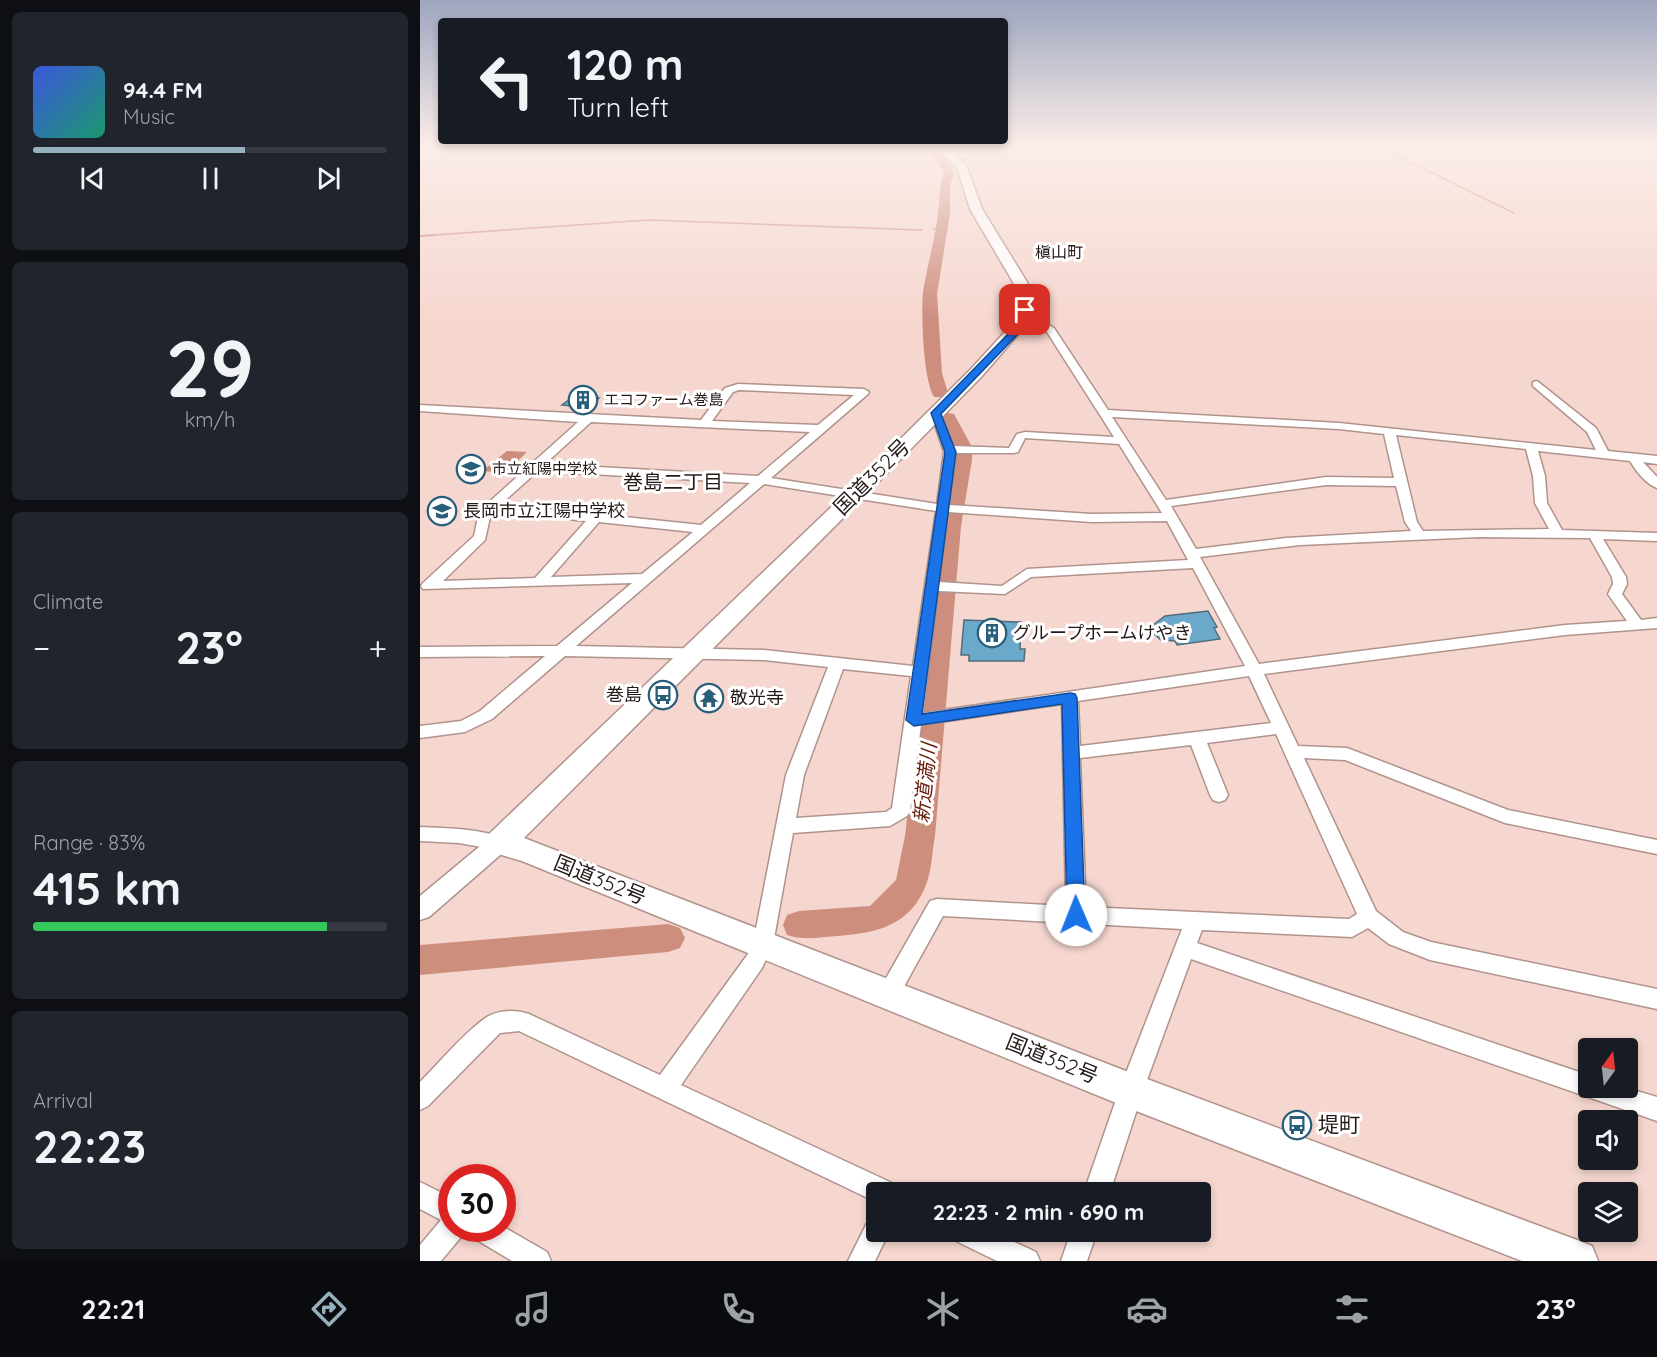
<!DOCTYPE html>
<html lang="en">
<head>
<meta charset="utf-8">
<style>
	:root { --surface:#171b24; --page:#20242c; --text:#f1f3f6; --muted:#9ea1a6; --line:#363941; --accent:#97b0be }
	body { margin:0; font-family:Quicksand,"Noto Sans JP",sans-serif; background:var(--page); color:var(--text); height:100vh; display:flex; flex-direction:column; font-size:22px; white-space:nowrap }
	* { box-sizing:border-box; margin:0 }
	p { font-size:20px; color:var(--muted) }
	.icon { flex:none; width:33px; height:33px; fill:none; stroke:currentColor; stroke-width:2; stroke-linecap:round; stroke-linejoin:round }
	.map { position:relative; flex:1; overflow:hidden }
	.details { display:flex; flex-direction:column; gap:12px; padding:12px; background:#0d0f14; width:420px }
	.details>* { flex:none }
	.top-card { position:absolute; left:18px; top:18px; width:570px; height:126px; border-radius:6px; box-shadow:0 3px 9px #0003; background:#171b24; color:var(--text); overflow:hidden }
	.needle { width:39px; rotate:15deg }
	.tools { position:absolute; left:1158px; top:1038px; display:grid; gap:12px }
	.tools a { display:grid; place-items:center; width:60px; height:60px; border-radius:6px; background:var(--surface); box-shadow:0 3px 9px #0003; font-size:30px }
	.speed { position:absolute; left:18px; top:1164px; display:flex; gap:12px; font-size:30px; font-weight:700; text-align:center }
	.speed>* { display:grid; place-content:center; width:78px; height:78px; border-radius:50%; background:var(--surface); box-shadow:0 3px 9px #0003; line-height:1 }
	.speed .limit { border:9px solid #d22; background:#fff; color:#111 }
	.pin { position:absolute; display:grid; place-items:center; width:51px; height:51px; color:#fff; margin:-26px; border-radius:12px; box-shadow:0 3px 9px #0006 }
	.me { position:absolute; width:66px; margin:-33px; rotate:359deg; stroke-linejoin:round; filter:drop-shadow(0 0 4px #0008) }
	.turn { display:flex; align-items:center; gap:21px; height:126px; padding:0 30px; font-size:27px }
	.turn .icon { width:78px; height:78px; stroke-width:2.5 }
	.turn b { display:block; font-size:42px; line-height:51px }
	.big { font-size:45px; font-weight:800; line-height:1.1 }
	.details .tile { flex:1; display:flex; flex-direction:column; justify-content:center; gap:9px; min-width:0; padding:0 21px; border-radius:9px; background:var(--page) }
	.details .dial { align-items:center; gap:0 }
	.dial b { font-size:78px; line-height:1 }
	.song { display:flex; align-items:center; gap:18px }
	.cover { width:72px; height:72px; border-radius:9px; background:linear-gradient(135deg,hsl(230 70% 55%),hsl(160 70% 35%)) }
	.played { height:6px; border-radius:3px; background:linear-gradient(90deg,var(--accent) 60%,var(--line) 60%) }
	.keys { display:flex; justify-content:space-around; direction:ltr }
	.heat { display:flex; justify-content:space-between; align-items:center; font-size:33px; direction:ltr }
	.charge { height:9px; border-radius:4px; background:linear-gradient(90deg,#34c759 83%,var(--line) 0) }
	.trip { position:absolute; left:446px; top:1182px; width:345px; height:60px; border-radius:6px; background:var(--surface); box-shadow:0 3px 9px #0003; font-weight:800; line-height:60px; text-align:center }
	.tabs { display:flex; height:96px; justify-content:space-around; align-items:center; background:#090b0e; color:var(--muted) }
	.tabs .icon { width:42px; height:42px }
	.tabs .selected { color:var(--accent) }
	.tabs b { font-size:27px; color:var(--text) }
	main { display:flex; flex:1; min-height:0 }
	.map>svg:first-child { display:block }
	.water { fill:#cd8e7e }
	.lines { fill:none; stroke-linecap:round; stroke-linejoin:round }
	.stream-far1 { stroke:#cd8e7e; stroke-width:1.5 }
	.stream { stroke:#cd8e7e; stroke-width:2 }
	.river { fill:#cd8e7e; fill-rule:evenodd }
	.building { fill:#6ba9cb; stroke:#536c7a; stroke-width:1.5 }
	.minor-casing { stroke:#b0938c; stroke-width:3 }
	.tertiary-casing { stroke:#b0938c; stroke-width:3 }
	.trunk-casing { stroke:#b0938c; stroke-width:3 }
	.minor { fill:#fff; fill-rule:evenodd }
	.tertiary { fill:#fff; fill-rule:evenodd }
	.trunk { fill:#fff; fill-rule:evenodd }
	.route { fill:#1a73e8; stroke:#114b97; stroke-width:1.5 }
	.labels { text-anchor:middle; stroke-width:6; stroke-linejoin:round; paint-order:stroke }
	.far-poi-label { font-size:15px; fill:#241916; stroke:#fff; text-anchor:start }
	.far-neighbourhood-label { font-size:16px; fill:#241916; stroke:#fff }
	.poi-label { font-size:18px; fill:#241916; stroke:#fff; text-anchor:start }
	.neighbourhood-label { font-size:20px; fill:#241916; stroke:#fff }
	.water-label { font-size:20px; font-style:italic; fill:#691e0d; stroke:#fff }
	.near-street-label { font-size:21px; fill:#241916; stroke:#fff }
	.near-poi-label { font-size:21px; fill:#241916; stroke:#fff; text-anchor:start }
</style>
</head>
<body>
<main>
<section class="details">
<div class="tile">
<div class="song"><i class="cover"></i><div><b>94.4 FM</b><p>Music</p></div></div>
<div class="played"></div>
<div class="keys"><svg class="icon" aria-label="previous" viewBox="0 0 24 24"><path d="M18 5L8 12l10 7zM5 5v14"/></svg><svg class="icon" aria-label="pause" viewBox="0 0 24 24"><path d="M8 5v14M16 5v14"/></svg><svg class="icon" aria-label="next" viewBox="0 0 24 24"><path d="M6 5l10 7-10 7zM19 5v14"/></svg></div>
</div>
<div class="tile dial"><b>29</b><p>km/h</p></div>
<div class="tile"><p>Climate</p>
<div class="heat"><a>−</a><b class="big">23°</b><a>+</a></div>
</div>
<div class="tile"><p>Range · 83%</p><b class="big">415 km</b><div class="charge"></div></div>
<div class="tile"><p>Arrival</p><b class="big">22:23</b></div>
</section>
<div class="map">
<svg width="1237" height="1261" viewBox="0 0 1237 1261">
	<rect width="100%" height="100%" fill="#f6d7cf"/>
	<polygon class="water" points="87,451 107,452 85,473 62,471"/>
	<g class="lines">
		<g class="stream-far1">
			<polyline points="955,145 1094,213"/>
			<polyline points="514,229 521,230"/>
			<polyline points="0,236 228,220 502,230"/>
		</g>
		<polyline class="stream" points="0,236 15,235"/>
		<g class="river">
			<path d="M499,145C518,145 525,158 534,173L530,186V214L517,294L522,373L528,393L526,397H514C503,380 501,312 503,292C507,266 515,240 518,214C520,200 519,187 524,173L516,159Z"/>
			<path d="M528,413L534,414L552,447V460L541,526L515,836C512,851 512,868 507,882C492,925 458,933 418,936C401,937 384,941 367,935L363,925L367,915L379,911L450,906L476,880L485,836L521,526L534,460V447L519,418L522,414Z"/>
			<polygon points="248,924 260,928 265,938 260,948 248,952 0,975 0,945"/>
		</g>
	</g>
	<g class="building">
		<polygon points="157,394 177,396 174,398 179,398 168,408 142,405"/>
		<polygon points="788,611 797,627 794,628 800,639 757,645 755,641 741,640 733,633 733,625 745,616"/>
		<polygon points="544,620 601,622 600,649 605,649 604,661 549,661 549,655 541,655"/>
	</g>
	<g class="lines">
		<g class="minor-casing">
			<g id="minor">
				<path d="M600,321L627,324L634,328L688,410L919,423L1176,450L1167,432L1113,386V382L1117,381L1176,428L1188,451L1237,456V464L1223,462L1237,477V488C1226,484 1216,471 1210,461L1118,451L1125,476L1127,503L1142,530L1237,533V541L1183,539L1206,577L1207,584L1202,594L1221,620L1237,618V628L1145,635L844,674L878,746L927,748L1088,810L1237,840V854L1085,823L925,760L884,758L956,911L983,932L1011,942L1237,989V1009L1010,960L969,944L948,928L932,937L782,930L777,943L1168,1075V1088H1207L1237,1097V1121L771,959L723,1091L690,1192H664L699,1091L762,929L523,916L476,1001L468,1004L460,1001L457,994L510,901L517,899L646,906L642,704L501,725L490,811L487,816L470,826L373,833L353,944L342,968L261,1085L472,1183L476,1192H456V1202L454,1201L99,1031L80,1033L8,1106L0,1110V1082C21,1061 41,1036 64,1019C76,1010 95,1009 109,1014L240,1075L328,954L333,944L366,775L408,667L344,660L145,656L72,719L45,732L0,738V726L41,721L60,711L125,656L0,657V647L137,646L212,583L3,589L1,586L3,583L54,536L58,517L67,504L158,422L0,411V405L281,420L305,388L318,384L444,389L449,392L448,394L351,478L517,504L524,452L511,413L512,411H520L521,413L533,446L589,448L597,434L605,432L694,437L627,332L597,326V322ZM319,390L434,395L398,425L292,421L313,392ZM692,417L919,429L964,434L974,478L906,477L746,500ZM171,422L390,432L338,476L125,464ZM976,435L1106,449L1113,476L1115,503L1129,529L1003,531L997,522ZM605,438L699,444L742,513L672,514L529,505L536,453H594L598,452ZM118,471L330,483L281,525L81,504ZM344,484L516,511L493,666L344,650L156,646ZM906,485L976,486L985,522L991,531L866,538L776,549L751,506ZM74,511L166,521L115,578L23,581L65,540L70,517ZM528,512L672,522L747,521L768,560L607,569L582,586L519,582ZM179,522L273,532L222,574L131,577ZM1059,537L1170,538L1192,577L1193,584L1188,594L1207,621L1145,625L839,664L780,557L880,545ZM773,568L825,666L503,713L518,591L585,594L611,577ZM423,669L491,676L472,808L466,812L376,818L384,775ZM829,676L851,723L660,746L658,701ZM856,734L937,914L929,919L666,907L660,758L771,745L790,795L793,800L799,802L805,800L808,795L787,743Z"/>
				<path d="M0,827C29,828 58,829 86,838L88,843L86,848L79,850L39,843L0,841Z"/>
				<polygon points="0,1182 32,1198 32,1228 45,1228 41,1237 21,1261 0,1261 0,1245 21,1220 0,1209"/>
				<polygon points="456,1219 456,1232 469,1232 455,1261 428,1261 447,1223"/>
				<polygon points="82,1226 127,1252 131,1261 92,1261 52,1237 48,1228 82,1228"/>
				<polygon points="532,1232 573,1232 616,1252 620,1261 577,1261 536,1241"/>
				<polygon points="651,1232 677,1232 667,1261 641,1261"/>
			</g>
		</g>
		<g class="tertiary-casing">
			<polygon id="tertiary" points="79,834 87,837 90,843 87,849 9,917 0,920 0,896 71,837"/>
		</g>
		<g class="trunk-casing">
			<polygon id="trunk" points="513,145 524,145 534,152 547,167 562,209 607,282 612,305 607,324 563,375 441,500 104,838 711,1073 1157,1240 1172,1246 1178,1261 1102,1261 711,1109 102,861 68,851 64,843 68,835 427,492 551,369 593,323 598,305 593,282 550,209 537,168"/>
		</g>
		<use href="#minor" class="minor"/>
		<use href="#tertiary" class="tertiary"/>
		<use href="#trunk" class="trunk"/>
	</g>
	<linearGradient id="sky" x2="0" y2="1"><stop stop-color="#9da5be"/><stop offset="0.45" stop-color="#fbede9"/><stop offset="1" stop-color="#fbede9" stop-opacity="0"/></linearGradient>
	<rect width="1237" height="322" fill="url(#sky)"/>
	<polygon class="route" points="605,307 609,310 597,335 521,414 536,452 502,714 650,693 655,694 657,698 665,915 663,920 656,922 650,920 647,915 642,704 494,726 486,720 525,452 511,413 590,332 601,310"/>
	<defs>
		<g id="building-ring" transform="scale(1.5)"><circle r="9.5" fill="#fff" stroke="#285e79" stroke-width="1.5"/><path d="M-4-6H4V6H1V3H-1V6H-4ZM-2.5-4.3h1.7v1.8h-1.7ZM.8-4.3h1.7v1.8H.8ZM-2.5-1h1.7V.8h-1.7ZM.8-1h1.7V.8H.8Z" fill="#285e79"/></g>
		<g id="school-ring" transform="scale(1.5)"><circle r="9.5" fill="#fff" stroke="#285e79" stroke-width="1.5"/><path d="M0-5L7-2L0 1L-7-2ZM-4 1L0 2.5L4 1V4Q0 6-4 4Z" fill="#285e79"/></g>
		<g id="bus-ring" transform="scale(1.5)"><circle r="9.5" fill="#fff" stroke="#285e79" stroke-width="1.5"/><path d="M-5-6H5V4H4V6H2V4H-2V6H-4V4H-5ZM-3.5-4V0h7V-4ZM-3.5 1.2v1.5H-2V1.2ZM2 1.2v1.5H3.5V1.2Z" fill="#285e79"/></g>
		<g id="temple-ring" transform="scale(1.5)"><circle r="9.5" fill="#fff" stroke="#285e79" stroke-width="1.5"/><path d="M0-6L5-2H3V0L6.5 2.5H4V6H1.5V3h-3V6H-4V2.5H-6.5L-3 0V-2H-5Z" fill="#285e79"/></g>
	</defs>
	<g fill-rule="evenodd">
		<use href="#building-ring" x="163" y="400"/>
		<use href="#school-ring" x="51" y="469"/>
		<use href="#school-ring" x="22" y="511"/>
		<use href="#building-ring" x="572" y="633"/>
		<use href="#bus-ring" x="243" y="695"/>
		<use href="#temple-ring" x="289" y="698"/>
		<use href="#bus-ring" x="877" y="1125"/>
	</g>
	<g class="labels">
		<g class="far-poi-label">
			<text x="184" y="405">エコファーム巻島</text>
			<text x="72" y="474">市立紅陽中学校</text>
		</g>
		<g class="far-neighbourhood-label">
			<text x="639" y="258">槇山町</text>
		</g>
		<g class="poi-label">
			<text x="43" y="517">長岡市立江陽中学校</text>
			<text x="593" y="639">グループホームけやき</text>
			<text x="222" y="701" text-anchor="end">巻島</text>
			<text x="310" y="704">敬光寺</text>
		</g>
		<g class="neighbourhood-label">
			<text x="253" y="489">巻島二丁目</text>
		</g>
		<g class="water-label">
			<text transform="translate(505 783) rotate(-84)" y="7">新道満川</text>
		</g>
		<g class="near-street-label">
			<text transform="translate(452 477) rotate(-45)" y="7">国道352号</text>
			<text transform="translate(180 880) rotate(22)" y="7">国道352号</text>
			<text transform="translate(632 1059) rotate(22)" y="7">国道352号</text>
		</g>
		<g class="near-poi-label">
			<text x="898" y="1132">堤町</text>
		</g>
	</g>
</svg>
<div class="tools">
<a><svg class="needle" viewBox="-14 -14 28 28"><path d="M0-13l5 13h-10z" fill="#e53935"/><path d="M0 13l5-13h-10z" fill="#9ea1a6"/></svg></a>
<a><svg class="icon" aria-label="sound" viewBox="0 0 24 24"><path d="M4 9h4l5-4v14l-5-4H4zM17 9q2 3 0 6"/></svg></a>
<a><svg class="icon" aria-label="layers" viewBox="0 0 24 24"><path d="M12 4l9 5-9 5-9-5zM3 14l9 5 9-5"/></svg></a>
</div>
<div class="speed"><div class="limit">30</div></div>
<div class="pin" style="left:605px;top:310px;background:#d93025"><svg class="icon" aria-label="arrive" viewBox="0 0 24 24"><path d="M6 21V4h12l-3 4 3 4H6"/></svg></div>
<svg class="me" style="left:656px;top:915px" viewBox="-20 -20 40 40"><circle r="19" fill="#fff"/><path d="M0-13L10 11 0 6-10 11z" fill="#1a73e8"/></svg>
<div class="trip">22:23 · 2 min · 690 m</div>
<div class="top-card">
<div class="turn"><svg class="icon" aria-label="left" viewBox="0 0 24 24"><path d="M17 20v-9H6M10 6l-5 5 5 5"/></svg><div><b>120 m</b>Turn left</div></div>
</div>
</div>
</main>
<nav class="tabs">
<b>22:21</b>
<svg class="icon selected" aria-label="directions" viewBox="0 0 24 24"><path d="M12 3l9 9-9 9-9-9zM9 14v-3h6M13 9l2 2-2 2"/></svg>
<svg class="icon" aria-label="music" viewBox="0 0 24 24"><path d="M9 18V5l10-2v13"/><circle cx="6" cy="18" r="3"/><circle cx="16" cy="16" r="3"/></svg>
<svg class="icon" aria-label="phone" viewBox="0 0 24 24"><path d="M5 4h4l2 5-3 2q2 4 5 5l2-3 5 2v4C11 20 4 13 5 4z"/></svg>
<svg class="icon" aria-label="climate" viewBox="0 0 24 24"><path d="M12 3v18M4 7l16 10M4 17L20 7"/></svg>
<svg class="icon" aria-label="car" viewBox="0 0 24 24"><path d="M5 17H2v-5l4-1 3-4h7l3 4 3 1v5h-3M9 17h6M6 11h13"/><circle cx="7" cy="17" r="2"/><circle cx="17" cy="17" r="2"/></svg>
<svg class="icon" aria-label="filters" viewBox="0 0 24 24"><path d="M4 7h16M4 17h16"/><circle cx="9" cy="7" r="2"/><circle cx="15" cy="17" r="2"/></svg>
<b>23°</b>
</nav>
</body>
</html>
